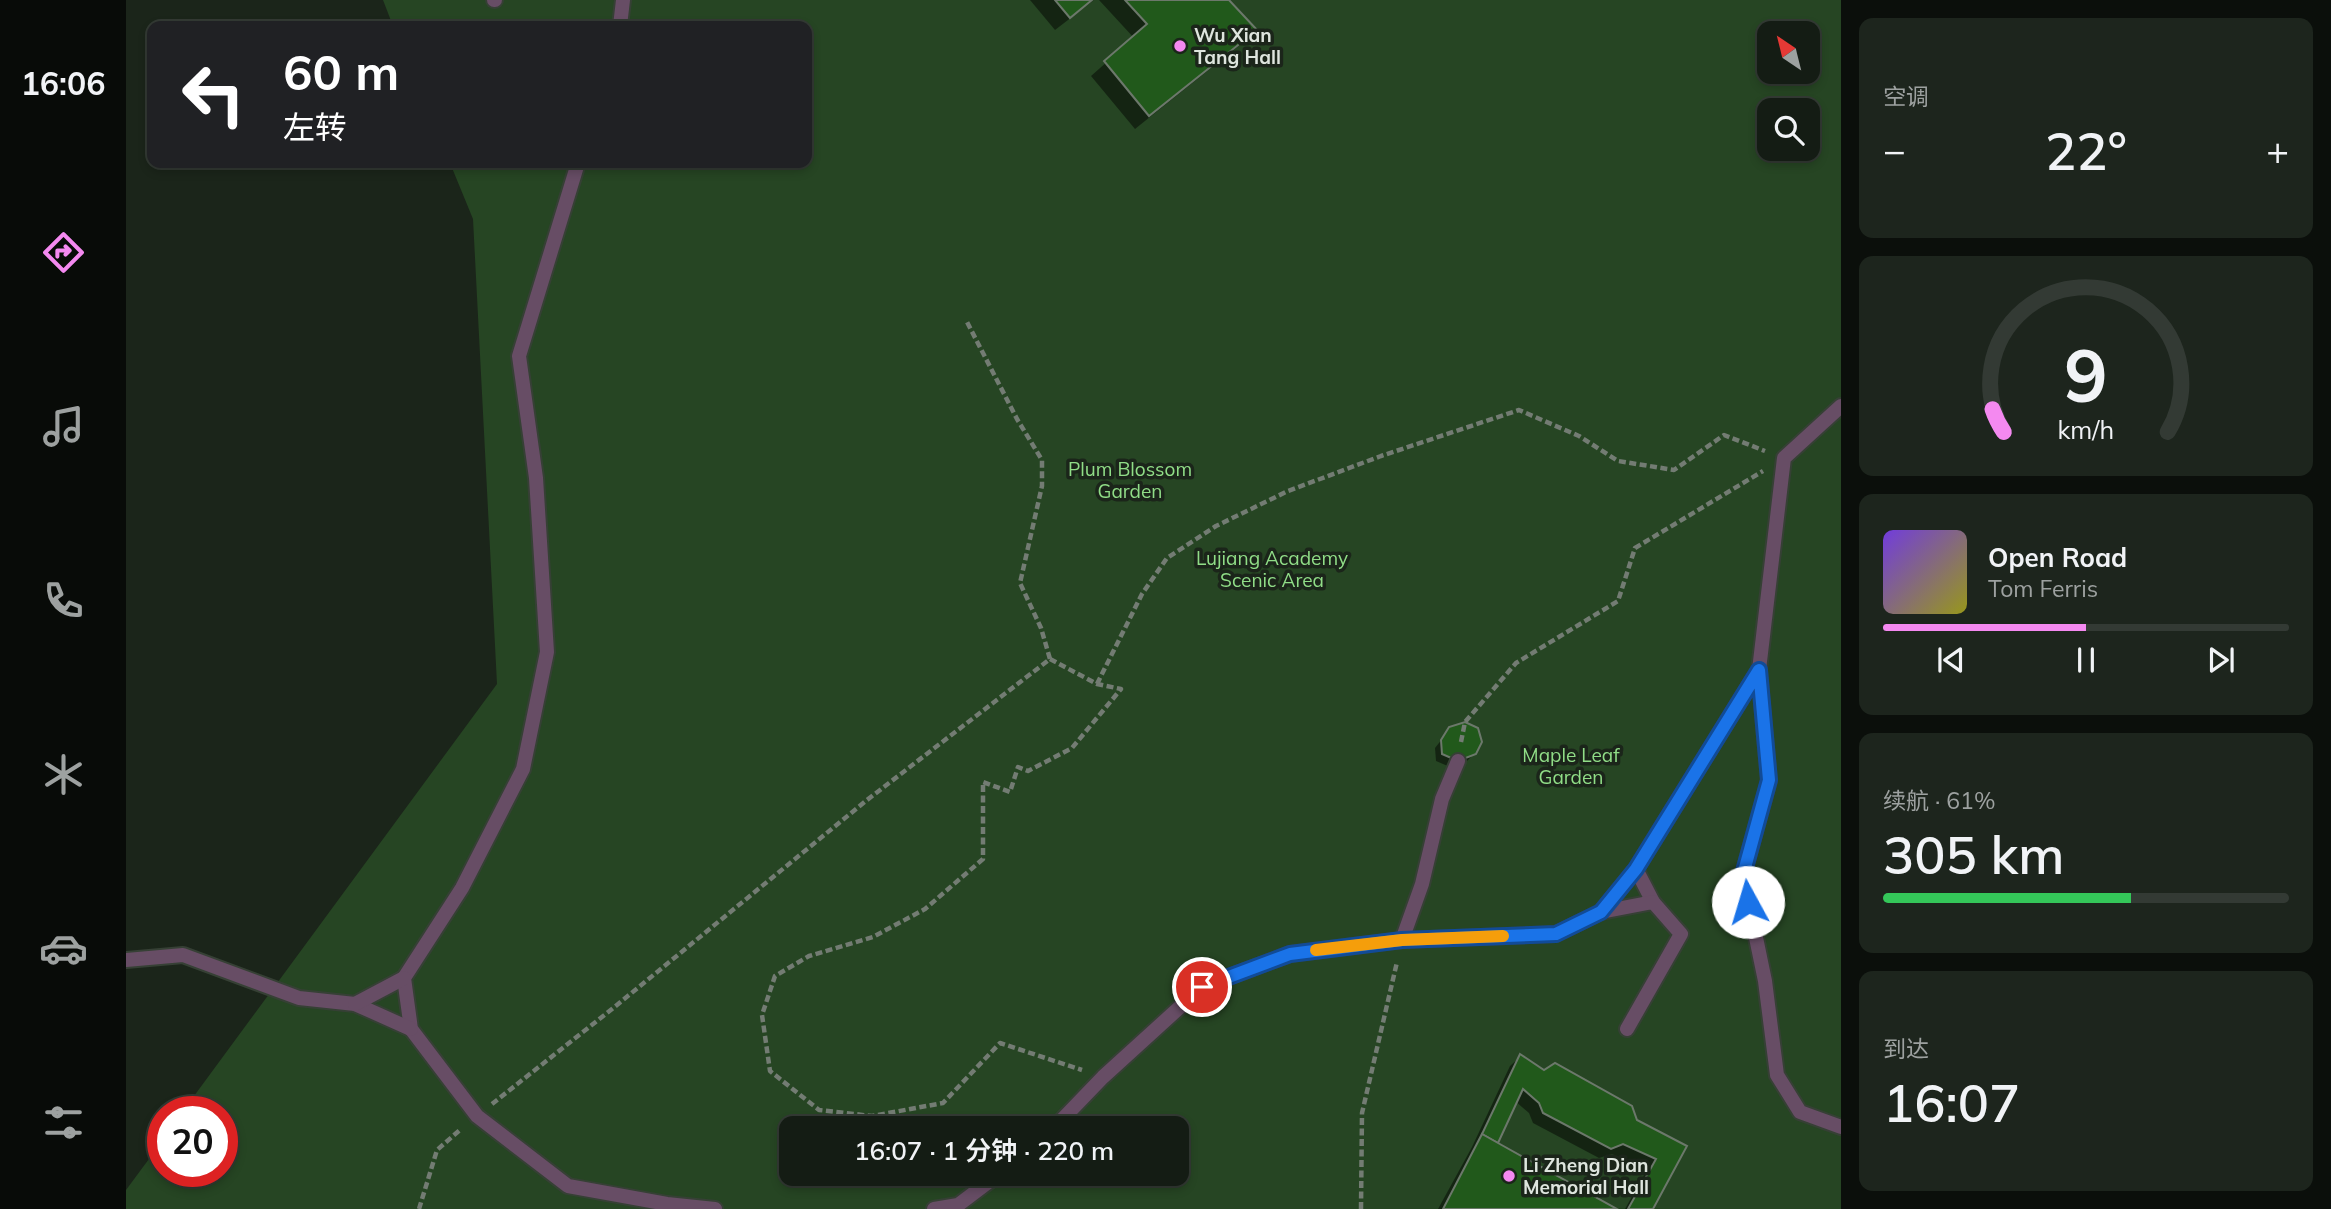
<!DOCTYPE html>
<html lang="zh">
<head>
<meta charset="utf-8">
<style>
	:root { --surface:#141c14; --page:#1d251d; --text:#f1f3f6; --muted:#9da1a0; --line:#333a34; --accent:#f489f0 }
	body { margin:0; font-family:Mulish,"Noto Sans SC",sans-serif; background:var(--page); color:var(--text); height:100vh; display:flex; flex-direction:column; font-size:26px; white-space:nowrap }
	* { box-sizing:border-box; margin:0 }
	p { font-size:23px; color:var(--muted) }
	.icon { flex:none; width:38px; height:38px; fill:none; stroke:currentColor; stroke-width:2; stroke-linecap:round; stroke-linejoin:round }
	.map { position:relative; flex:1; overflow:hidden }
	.side { display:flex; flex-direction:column; gap:18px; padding:18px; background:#0b0f0b; width:490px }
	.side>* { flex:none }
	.banner { position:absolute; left:21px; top:21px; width:665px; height:147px; border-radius:14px; box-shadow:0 4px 10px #0003,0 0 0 2px var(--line); background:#202124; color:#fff; overflow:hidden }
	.needle { width:46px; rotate:325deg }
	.buttons { position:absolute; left:1631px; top:21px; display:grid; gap:14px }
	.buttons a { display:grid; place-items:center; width:63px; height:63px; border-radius:14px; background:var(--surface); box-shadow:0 4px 10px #0003,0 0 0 2px var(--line); font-size:35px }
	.speed { position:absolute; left:21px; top:1096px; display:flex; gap:14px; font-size:35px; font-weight:700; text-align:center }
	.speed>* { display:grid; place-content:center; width:91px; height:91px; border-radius:50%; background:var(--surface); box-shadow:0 4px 10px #0003,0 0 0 2px var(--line); line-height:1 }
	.speed .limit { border:10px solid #d22; background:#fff; color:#111 }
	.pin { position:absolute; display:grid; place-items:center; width:60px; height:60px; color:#fff; margin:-30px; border:4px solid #fff; border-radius:50%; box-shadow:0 2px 7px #0007 }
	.me { position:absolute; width:77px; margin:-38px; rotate:354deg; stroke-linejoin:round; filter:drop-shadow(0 0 5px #0008) }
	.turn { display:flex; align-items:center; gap:24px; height:147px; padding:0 21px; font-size:32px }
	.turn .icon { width:91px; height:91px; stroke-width:2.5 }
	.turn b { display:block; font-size:49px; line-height:60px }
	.big { font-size:52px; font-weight:600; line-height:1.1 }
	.side .widget { flex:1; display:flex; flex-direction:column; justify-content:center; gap:10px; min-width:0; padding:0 24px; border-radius:14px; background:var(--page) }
	.side .dial { align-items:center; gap:0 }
	.dial svg { height:182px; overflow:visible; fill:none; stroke:var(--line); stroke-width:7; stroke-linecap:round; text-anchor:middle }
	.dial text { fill:var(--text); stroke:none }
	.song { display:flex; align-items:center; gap:21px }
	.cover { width:84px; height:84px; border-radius:10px; background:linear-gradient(135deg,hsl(260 70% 55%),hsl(60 70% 35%)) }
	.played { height:7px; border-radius:4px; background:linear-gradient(90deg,var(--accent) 50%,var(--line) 50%) }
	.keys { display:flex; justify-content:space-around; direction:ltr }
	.heat { display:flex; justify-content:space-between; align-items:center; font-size:38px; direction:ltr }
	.charge { height:10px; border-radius:5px; background:linear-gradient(90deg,#34c759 61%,var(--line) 0) }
	.trip { position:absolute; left:653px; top:1116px; width:410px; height:70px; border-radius:14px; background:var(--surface); box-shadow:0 4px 10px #0003,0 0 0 2px var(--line); font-weight:600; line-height:70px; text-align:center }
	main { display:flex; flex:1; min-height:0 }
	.tab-bar { display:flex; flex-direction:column; width:126px; justify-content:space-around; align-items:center; background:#080b08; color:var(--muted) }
	.tab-bar .icon { width:49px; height:49px }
	.tab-bar .active { color:var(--accent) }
	.tab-bar b { font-size:32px; color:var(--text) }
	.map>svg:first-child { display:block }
	.green { fill:#264523; fill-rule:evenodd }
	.shadow { fill:#0007 }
	.building { fill:#21591b; stroke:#6c786b; stroke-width:2 }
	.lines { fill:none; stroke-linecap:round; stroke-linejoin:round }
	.lane-casing { stroke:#364035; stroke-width:18 }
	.path { stroke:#737c73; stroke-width:4.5; stroke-dasharray:7 3.5; stroke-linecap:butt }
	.lane { stroke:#674d65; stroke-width:14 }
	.route-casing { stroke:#114b97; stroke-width:18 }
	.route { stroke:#1a73e8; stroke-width:12 }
	.slow { stroke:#f59e0b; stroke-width:12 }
	.poi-dot { fill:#f489f0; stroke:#1b251a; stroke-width:2.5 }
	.labels { text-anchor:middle; stroke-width:7; stroke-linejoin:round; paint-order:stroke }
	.poi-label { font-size:19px; font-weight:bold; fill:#dee5de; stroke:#1b251a; text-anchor:start }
	.park-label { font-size:19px; fill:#90dd87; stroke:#1b251a }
</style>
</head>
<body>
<main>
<nav class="tab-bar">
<b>16:06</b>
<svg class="icon active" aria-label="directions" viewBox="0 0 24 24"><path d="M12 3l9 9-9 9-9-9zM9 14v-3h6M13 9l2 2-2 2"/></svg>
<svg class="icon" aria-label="music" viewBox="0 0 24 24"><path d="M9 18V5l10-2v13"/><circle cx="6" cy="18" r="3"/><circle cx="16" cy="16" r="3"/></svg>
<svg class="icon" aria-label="phone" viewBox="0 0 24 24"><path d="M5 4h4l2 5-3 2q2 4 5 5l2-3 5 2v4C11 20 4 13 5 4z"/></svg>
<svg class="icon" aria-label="climate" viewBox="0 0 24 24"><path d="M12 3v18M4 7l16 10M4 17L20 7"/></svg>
<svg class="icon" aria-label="car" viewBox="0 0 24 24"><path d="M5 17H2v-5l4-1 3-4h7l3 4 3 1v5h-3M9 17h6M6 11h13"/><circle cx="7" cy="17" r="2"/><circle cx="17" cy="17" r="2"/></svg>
<svg class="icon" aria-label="filters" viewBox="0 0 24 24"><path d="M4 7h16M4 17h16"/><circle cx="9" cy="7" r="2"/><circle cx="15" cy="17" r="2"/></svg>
</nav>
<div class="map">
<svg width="1715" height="1209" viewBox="0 0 1715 1209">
	<rect width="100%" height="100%" fill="#1b251a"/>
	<path class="green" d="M257,0H1715V1209H0V1190L37,1140V1171H96V1111H57L371,684L347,219L324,163H681V26H267ZM1643,33H1682V72H1643ZM1643,110H1682V149H1643ZM665,1129H1050V1174H665Z"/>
	<g class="shadow">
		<polygon points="904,0 968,0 929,30"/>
		<polygon points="973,0 1100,0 1129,30 1115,44 1009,129 965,76 1008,38"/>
		<polygon points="1324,729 1349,753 1341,761 1324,767 1310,761 1309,748"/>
		<polygon points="1395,1056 1418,1072 1558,1147 1525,1209 1499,1209 1521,1170 1486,1154 1473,1158 1407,1123 1403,1113 1389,1101 1370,1144 1487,1209 1312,1209 1346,1147 1384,1066"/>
	</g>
	<g class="building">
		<polygon points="929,0 966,0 944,18"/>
		<polygon points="999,0 1103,0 1131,30 1023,116 978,61 1021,24"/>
		<polygon points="1339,722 1352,728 1356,742 1350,754 1332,761 1316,754 1315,740 1323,727"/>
		<polygon points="1394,1054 1418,1070 1429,1063 1506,1106 1511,1120 1561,1146 1527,1209 1502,1209 1530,1159 1497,1144 1485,1149 1417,1113 1413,1103 1397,1089 1372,1143 1356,1134"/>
		<polygon points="1356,1134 1372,1143 1491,1209 1317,1209"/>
	</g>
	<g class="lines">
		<g class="lane-casing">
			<g id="lane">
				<polyline points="368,0 369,0"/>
				<polyline points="494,26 497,0"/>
				<polyline points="452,163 393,356 410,478 421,652 397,769 336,888 278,978 285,1029 351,1116 442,1186 541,1204 589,1209"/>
				<polyline points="1715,406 1658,458 1633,670 1643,781 1617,875 1639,981 1651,1075 1674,1112 1715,1127"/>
				<polyline points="1510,869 1527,902"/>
				<polyline points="1475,912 1510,869 1633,670"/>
				<polyline points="1276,940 1296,884 1316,799 1332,761"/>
				<polyline points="0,960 57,955 173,998 229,1004 285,1029"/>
				<polyline points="229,1004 278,978"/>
				<polyline points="927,1129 977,1077 1076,987 1164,954 1276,940 1430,934 1475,912 1527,902 1555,934 1501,1029"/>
				<polyline points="808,1209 832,1205 873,1174"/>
			</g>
		</g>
		<g class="path">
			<polyline points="924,659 971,684 995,689 946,748 902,771 892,767 884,792 857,782 857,859 799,909 747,937 683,956 649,976 636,1015 644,1071 693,1110 746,1116 817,1103 874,1043 956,1070"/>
			<polyline points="971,684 1016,594 1041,558 1090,526 1162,491 1255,456 1393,410 1453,436 1492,461 1548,470 1598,435 1639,451"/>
			<polyline points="1335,742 1339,722 1390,663 1492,601 1509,548 1637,471"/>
			<polyline points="366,1104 486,1009 741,800 924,659 915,628 894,583 916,486 916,460 891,419 841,322"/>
			<polyline points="293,1209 311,1150 335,1129"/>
			<polyline points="1235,1209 1236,1113 1271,962"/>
		</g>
		<use href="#lane" class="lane"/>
	</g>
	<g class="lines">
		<g class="route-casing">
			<polyline id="route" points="1076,987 1164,954 1276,940 1430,934 1475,912 1510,869 1633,670 1643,780 1617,875 1622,902"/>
		</g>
		<use href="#route" class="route"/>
		<polyline class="slow" points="1190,950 1276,940 1377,936"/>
	</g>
	<g class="poi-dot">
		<circle cx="1054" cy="46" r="7"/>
		<circle cx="1383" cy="1176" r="7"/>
	</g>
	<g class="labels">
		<g class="poi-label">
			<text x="1068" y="42">Wu Xian<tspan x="1068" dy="22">Tang Hall</tspan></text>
			<text x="1397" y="1172">Li Zheng Dian<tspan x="1397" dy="22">Memorial Hall</tspan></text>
		</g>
		<g class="park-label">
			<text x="1004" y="476">Plum Blossom<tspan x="1004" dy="22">Garden</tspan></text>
			<text x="1146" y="565">Lujiang Academy<tspan x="1146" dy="22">Scenic Area</tspan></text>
			<text x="1445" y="762">Maple Leaf<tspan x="1445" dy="22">Garden</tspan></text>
		</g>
	</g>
</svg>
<div class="buttons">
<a><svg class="needle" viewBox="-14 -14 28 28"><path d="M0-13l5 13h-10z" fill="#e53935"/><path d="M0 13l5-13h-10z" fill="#9da1a0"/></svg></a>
<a><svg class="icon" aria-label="search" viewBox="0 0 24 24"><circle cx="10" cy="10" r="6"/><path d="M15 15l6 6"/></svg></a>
</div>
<div class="speed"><div class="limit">20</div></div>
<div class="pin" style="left:1076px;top:987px;background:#d93025"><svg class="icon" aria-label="arrive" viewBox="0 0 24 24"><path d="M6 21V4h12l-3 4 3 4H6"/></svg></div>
<svg class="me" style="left:1622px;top:902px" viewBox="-20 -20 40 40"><circle r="19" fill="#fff"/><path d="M0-13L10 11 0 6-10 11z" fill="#1a73e8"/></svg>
<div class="trip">16:07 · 1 分钟 · 220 m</div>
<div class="banner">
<div class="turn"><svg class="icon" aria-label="left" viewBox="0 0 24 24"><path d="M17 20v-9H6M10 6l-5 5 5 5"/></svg><div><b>60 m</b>左转</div></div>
</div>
</div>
<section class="side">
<div class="widget"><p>空调</p>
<div class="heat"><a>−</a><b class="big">22°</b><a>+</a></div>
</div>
<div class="widget dial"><svg viewBox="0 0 100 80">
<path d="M14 69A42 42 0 1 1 86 69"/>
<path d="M14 69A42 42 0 0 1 9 59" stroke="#f489f0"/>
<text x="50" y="56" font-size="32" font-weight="700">9</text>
<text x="50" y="72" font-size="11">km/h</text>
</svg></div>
<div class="widget">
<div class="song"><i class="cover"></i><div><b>Open Road</b><p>Tom Ferris</p></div></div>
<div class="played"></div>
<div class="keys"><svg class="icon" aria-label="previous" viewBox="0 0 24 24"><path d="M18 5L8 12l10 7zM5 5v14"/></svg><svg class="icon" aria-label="pause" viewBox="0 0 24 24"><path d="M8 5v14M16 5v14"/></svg><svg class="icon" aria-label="next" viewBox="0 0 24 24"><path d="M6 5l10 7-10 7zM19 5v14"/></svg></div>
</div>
<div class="widget"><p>续航 · 61%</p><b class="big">305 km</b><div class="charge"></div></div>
<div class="widget"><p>到达</p><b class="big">16:07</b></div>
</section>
</main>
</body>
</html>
